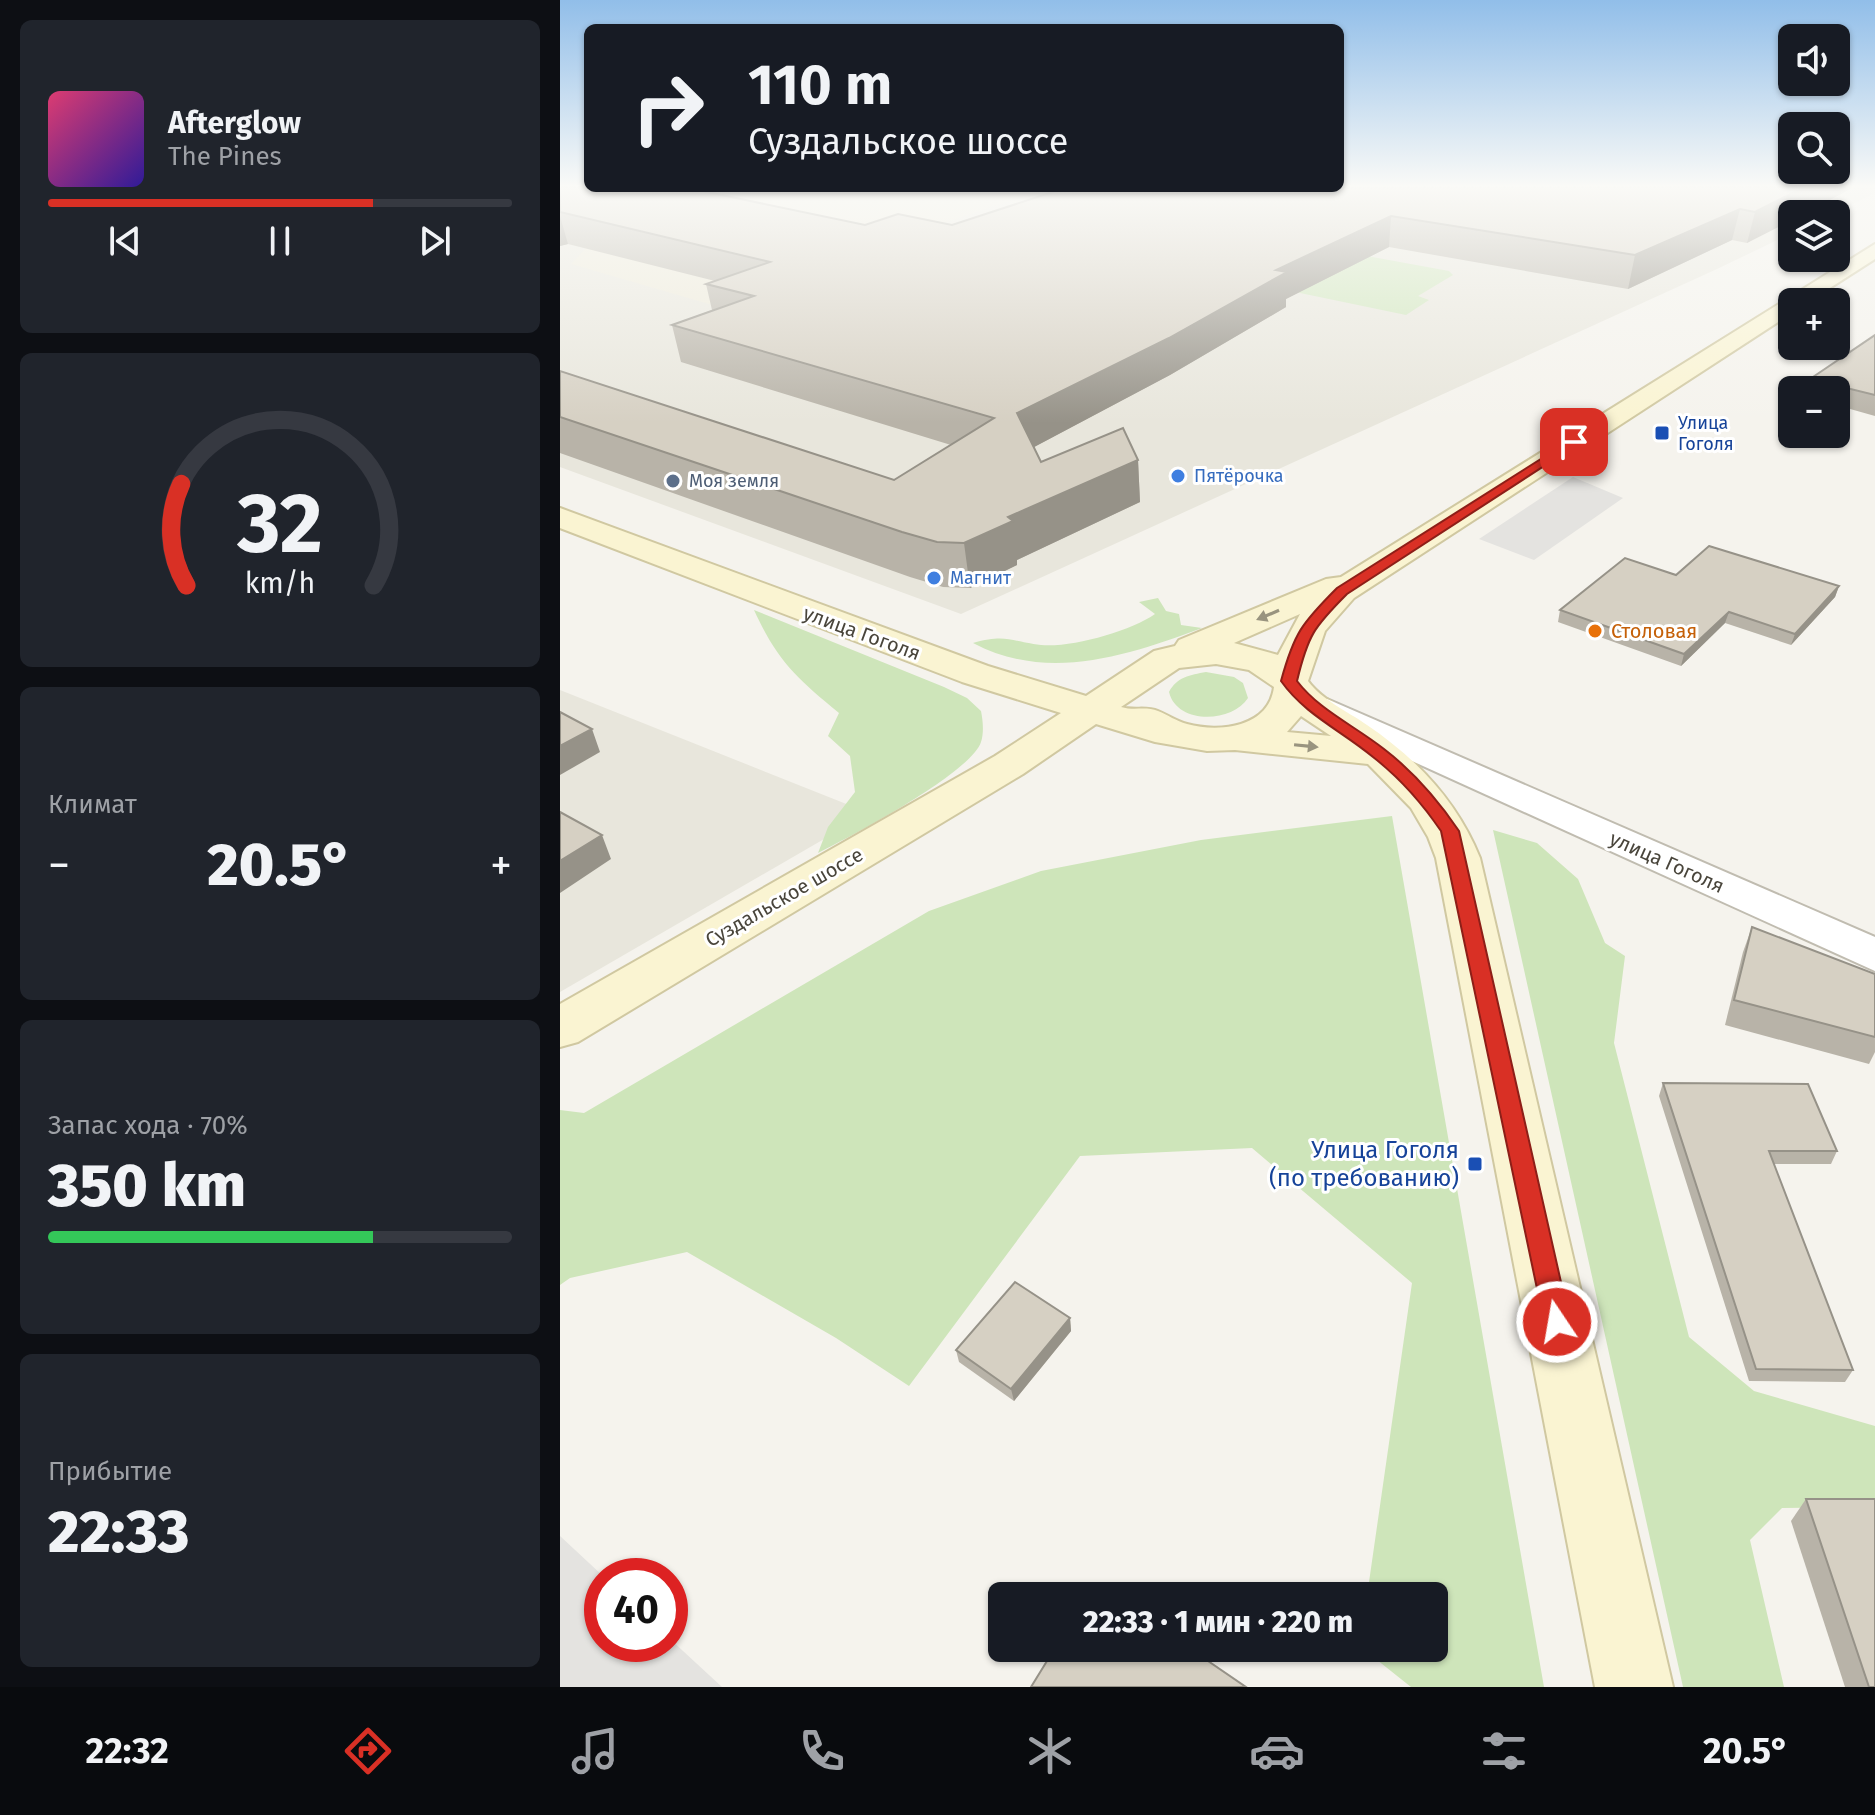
<!DOCTYPE html>
<html lang="ru">
<head>
<meta charset="utf-8">
<style>
	:root { --surface:#171b24; --page:#20242c; --text:#f1f3f6; --muted:#9ea1a6; --line:#363941; --accent:#d93025 }
	body { margin:0; font-family:"Fira Sans",sans-serif; background:var(--page); color:var(--text); height:100vh; display:flex; flex-direction:column; font-size:30px; white-space:nowrap }
	* { box-sizing:border-box; margin:0 }
	p { font-size:26px; color:var(--muted) }
	.icon { flex:none; width:44px; height:44px; fill:none; stroke:currentColor; stroke-width:2; stroke-linecap:round; stroke-linejoin:round }
	.map { position:relative; flex:1; overflow:hidden }
	.sheet { display:flex; flex-direction:column; gap:20px; padding:20px; background:#0d0f14; width:560px }
	.sheet>* { flex:none }
	.top-card { position:absolute; left:24px; top:24px; width:760px; height:168px; border-radius:12px; box-shadow:0 2px 6px #0004; background:#171b24; color:var(--text); overflow:hidden }
	.tools { position:absolute; left:1218px; top:24px; display:grid; gap:16px }
	.tools a { display:grid; place-items:center; width:72px; height:72px; border-radius:12px; background:var(--surface); box-shadow:0 2px 6px #0004; font-size:40px }
	.speed { position:absolute; left:24px; top:1558px; display:flex; gap:16px; font-size:40px; font-weight:700; text-align:center }
	.speed>* { display:grid; place-content:center; width:104px; height:104px; border-radius:50%; background:var(--surface); box-shadow:0 2px 6px #0004; line-height:1 }
	.speed .limit { border:12px solid #d22; background:#fff; color:#111 }
	.pin { position:absolute; display:grid; place-items:center; width:68px; height:68px; color:#fff; margin:-34px; border-radius:16px; box-shadow:0 4px 12px #0006 }
	.me { position:absolute; width:88px; margin:-44px; rotate:348deg; stroke-linejoin:round; filter:drop-shadow(0 0 6px #0008) }
	.turn { display:flex; align-items:center; gap:28px; height:168px; padding:0 32px; font-size:36px }
	.turn .icon { width:104px; height:104px; stroke-width:2.5 }
	.turn b { display:block; font-size:56px; line-height:68px }
	.big { font-size:60px; font-weight:800; line-height:1.1 }
	.sheet .card { flex:1; display:flex; flex-direction:column; justify-content:center; gap:12px; min-width:0; padding:0 28px; border-radius:12px; background:var(--page) }
	.sheet .dial { align-items:center; gap:0 }
	.dial svg { height:208px; overflow:visible; fill:none; stroke:var(--line); stroke-width:7; stroke-linecap:round; text-anchor:middle }
	.dial text { fill:var(--text); stroke:none }
	.song { display:flex; align-items:center; gap:24px }
	.cover { width:96px; height:96px; border-radius:12px; background:linear-gradient(135deg,hsl(340 70% 55%),hsl(250 70% 35%)) }
	.played { height:8px; border-radius:4px; background:linear-gradient(90deg,var(--accent) 70%,var(--line) 70%) }
	.keys { display:flex; justify-content:space-around; direction:ltr }
	.heat { display:flex; justify-content:space-between; align-items:center; font-size:44px; direction:ltr }
	.charge { height:12px; border-radius:6px; background:linear-gradient(90deg,#34c759 70%,var(--line) 0) }
	.trip { position:absolute; left:428px; top:1582px; width:460px; height:80px; border-radius:12px; background:var(--surface); box-shadow:0 2px 6px #0004; font-weight:800; line-height:80px; text-align:center }
	.menu { display:flex; height:128px; justify-content:space-around; align-items:center; background:#090b0e; color:var(--muted) }
	.menu .icon { width:56px; height:56px }
	.menu .on { color:var(--accent) }
	.menu b { font-size:36px; color:var(--text) }
	main { display:flex; flex:1; min-height:0 }
	.map>svg:first-child { display:block }
	.residential { fill:#e8e6dc }
	.education { fill:#ede9d8 }
	.green { fill:#cee5ba }
	.parking { fill:#e4e3e0 }
	.lines { fill:none; stroke-linecap:round; stroke-linejoin:round }
	.street-casing { stroke:#c0bcb0; stroke-width:4 }
	.secondary-casing { stroke:#d0c8a1; stroke-width:4 }
	.street { fill:#fff; fill-rule:evenodd }
	.secondary { fill:#faf4d2; fill-rule:evenodd }
	.wall { fill:#b8b3a8 }
	.shaded-wall { fill:#969288 }
	.building { fill:#d6d0c3; stroke:#969288; stroke-width:2 }
	.oneway { fill:#99947f }
	.route { fill:#d93025; stroke:#8d1f18; stroke-width:2 }
	.transit-dot { fill:#1a4fb4; stroke:#fff; stroke-width:3 }
	.shop-dot { fill:#3f7fe0; stroke:#fff; stroke-width:3 }
	.service-dot { fill:#5c6f8a; stroke:#fff; stroke-width:3 }
	.food-dot { fill:#e8710a; stroke:#fff; stroke-width:3 }
	.labels { text-anchor:middle; stroke-width:6; stroke-linejoin:round; paint-order:stroke }
	.far-transit-label { font-size:18px; fill:#164399; stroke:#fff; text-anchor:start }
	.far-shop-label { font-size:18px; fill:#366cbe; stroke:#fff; text-anchor:start }
	.far-service-label { font-size:18px; fill:#4e5e75; stroke:#fff; text-anchor:start }
	.food-label { font-size:20px; fill:#c56008; stroke:#fff; text-anchor:start }
	.street-label { font-size:20px; fill:#49453b; stroke:#fff }
	.near-transit-label { font-size:24px; fill:#164399; stroke:#fff; text-anchor:end }
</style>
</head>
<body>
<main>
<section class="sheet">
<div class="card">
<div class="song"><i class="cover"></i><div><b>Afterglow</b><p>The Pines</p></div></div>
<div class="played"></div>
<div class="keys"><svg class="icon" aria-label="previous" viewBox="0 0 24 24"><path d="M18 5L8 12l10 7zM5 5v14"/></svg><svg class="icon" aria-label="pause" viewBox="0 0 24 24"><path d="M8 5v14M16 5v14"/></svg><svg class="icon" aria-label="next" viewBox="0 0 24 24"><path d="M6 5l10 7-10 7zM19 5v14"/></svg></div>
</div>
<div class="card dial"><svg viewBox="0 0 100 80">
<path d="M14 69A42 42 0 1 1 86 69"/>
<path d="M14 69A42 42 0 0 1 12 30" stroke="#d93025"/>
<text x="50" y="56" font-size="32" font-weight="700">32</text>
<text x="50" y="72" font-size="11">km/h</text>
</svg></div>
<div class="card"><p>Климат</p>
<div class="heat"><a>−</a><b class="big">20.5°</b><a>+</a></div>
</div>
<div class="card"><p>Запас хода · 70%</p><b class="big">350 km</b><div class="charge"></div></div>
<div class="card"><p>Прибытие</p><b class="big">22:33</b></div>
</section>
<div class="map">
<svg width="1315" height="1687" viewBox="0 0 1315 1687">
	<rect width="100%" height="100%" fill="#f5f3ed"/>
	<g class="residential">
		<polygon points="0,187 1315,187 1315,193 1272,214 1232,214 1232,233 1157,269 401,614 0,467"/>
		<polygon points="0,690 309,813 0,992"/>
	</g>
	<polygon class="education" points="226,188 479,188 483,189 149,304 11,264 30,244"/>
	<g class="green">
		<polygon points="736,243 889,271 893,275 858,296 869,300 846,315 643,273"/>
		<path d="M598,598L606,611L619,614L621,625L642,628C569,655 488,683 413,643C446,634 450,641 481,645C511,648 571,631 595,614L579,602Z"/>
		<path d="M194,610L384,687L407,698L421,711C423,721 424,733 421,742C411,773 290,837 258,853L268,827L295,792L290,756L268,736L279,713C236,677 218,662 194,610Z"/>
		<path d="M646,672L674,677L683,683L688,698C672,723 617,725 609,692C617,677 630,675 646,672Z"/>
		<polygon points="832,816 984,1687 851,1687 802,1648 874,1648 874,1596 807,1596 852,1283 692,1148 520,1156 349,1386 276,1338 127,1252 10,1278 0,1285 0,1110 24,1113 369,911 481,871 641,840"/>
		<polygon points="933,830 977,843 1018,879 1045,943 1065,956 1054,1043 1129,1337 1194,1391 1315,1426 1315,1507 1222,1508 1190,1540 1224,1687 1123,1687"/>
	</g>
	<g class="parking">
		<polygon points="1013,477 1063,498 974,560 919,539"/>
		<polygon points="0,1536 43,1576 42,1644 110,1644 110,1639 162,1687 0,1687"/>
	</g>
	<g class="lines">
		<g class="street-casing">
			<polygon id="street" points="767,699 1315,937 1315,971 755,717 749,710 755,703"/>
		</g>
		<g class="secondary-casing">
			<path id="secondary" d="M1315,244V259L1248,302H1232V313L794,598L765,631L748,681C762,700 787,711 807,725C857,759 897,801 920,858L1113,1687H1035L876,858L868,837L851,808L808,764L675,750L647,751L595,742L536,724L463,774L18,1042L0,1047V1004L435,756L501,713L402,682L0,528V508L428,666L526,696L594,651L615,646L619,640L766,579L781,577ZM740,614L718,655L674,643ZM656,664L689,670L714,687C709,727 660,733 627,724C616,721 608,715 598,711C586,706 574,711 561,707L619,668ZM741,716L771,736L727,732Z"/>
		</g>
		<use href="#street" class="street"/>
		<use href="#secondary" class="secondary"/>
	</g>
	<g class="wall">
		<polygon points="0,187 144,191 305,225 392,225 780,187 1294,187 1243,214 1232,214 1187,243 1172,240 1068,289 829,247 726,299 726,307 610,375 474,447 481,462 578,460 580,502 457,560 457,565 410,588 383,587 350,577 0,453 0,371 334,480 391,445 121,362 112,325 152,310 146,284 155,281 8,244 0,246"/>
		<polygon points="1315,335 1315,416 1276,405 1276,390 1247,390 1250,379"/>
		<polygon points="1116,575 1279,586 1275,597 1231,645 1165,623 1121,666 998,622 1000,610"/>
		<polygon points="1192,927 1315,974 1315,1052 1309,1064 1165,1025 1183,952"/>
		<polygon points="1103,1083 1277,1151 1271,1164 1214,1164 1293,1370 1285,1382 1189,1381 1099,1096"/>
		<polygon points="510,1318 511,1331 454,1401 399,1362 396,1350"/>
		<polygon points="1246,1499 1315,1687 1285,1687 1231,1521"/>
	</g>
	<g class="shaded-wall">
		<polygon points="1244,187 1294,187 1243,214 1232,214 1232,220 1187,243 1195,212"/>
		<polygon points="83,188 156,188 88,208"/>
		<polygon points="1180,209 1172,240 1068,289 1075,255"/>
		<polygon points="0,216 8,244 0,246"/>
		<polygon points="831,216 829,247 726,299 726,307 610,375 461,454 457,413 716,270"/>
		<polygon points="578,460 580,502 457,560 457,565 410,588 404,543 448,517"/>
		<polygon points="1279,586 1275,597 1231,645 1235,634"/>
		<polygon points="1169,612 1165,623 1121,666 1124,654"/>
		<polygon points="32,729 40,752 0,775 0,746"/>
		<polygon points="42,835 51,859 0,893 0,861"/>
		<polygon points="510,1318 511,1331 454,1401 451,1389"/>
	</g>
	<g class="building">
		<polygon points="0,187 128,188 305,225 338,214 392,225 505,188 1244,187 1195,212 1180,209 1075,255 831,216 716,270 727,272 609,338 457,413 481,462 563,428 578,460 448,517 453,521 404,543 377,542 342,532 0,417 0,371 334,480 434,418 112,325 194,296 146,284 210,262 0,212"/>
		<polygon points="1315,335 1315,395 1250,379"/>
		<polygon points="1149,546 1279,586 1235,634 1169,612 1124,654 1000,610 1065,558 1116,575"/>
		<polygon points="0,712 32,729 0,746"/>
		<polygon points="0,812 42,835 0,861"/>
		<polygon points="1192,927 1315,974 1315,1037 1174,1000"/>
		<polygon points="1103,1083 1248,1084 1277,1151 1209,1151 1293,1370 1196,1369"/>
		<polygon points="455,1282 510,1318 451,1389 396,1350"/>
		<polygon points="1246,1499 1315,1499 1315,1687 1309,1687"/>
		<polygon points="535,1584 552,1596 527,1596"/>
		<polygon points="495,1648 629,1648 686,1687 471,1687"/>
	</g>
	<defs><path id="oneway-solid" d="M-6-.8H1V-3.2L6.5 0L1 3.2V.8H-6Z" transform="scale(2)"/></defs>
	<g class="oneway">
		<use href="#oneway-solid" transform="translate(708 615) rotate(157)"/>
		<use href="#oneway-solid" transform="translate(746 746) rotate(6)"/>
	</g>
	<linearGradient id="sky" x2="0" y2="1"><stop stop-color="#91bee9"/><stop offset="0.44" stop-color="#fafaf7"/><stop offset="1" stop-color="#fafaf7" stop-opacity="0"/></linearGradient>
	<rect width="1315" height="423" fill="url(#sky)"/>
	<path class="route" d="M1014,438L1018,439V444L787,594C754,627 748,635 737,681C759,710 795,726 824,749C854,772 878,800 899,831L1010,1322L1006,1331L997,1334L987,1331L984,1322L881,831C862,803 840,778 813,757C782,731 745,715 721,681C734,633 742,623 777,588Z"/>
	<g class="transit-dot">
		<rect x="1094" y="425" width="16" height="16" rx="4"/>
		<rect x="907" y="1156" width="16" height="16" rx="4"/>
	</g>
	<g class="shop-dot">
		<circle cx="618" cy="476" r="8"/>
		<circle cx="374" cy="578" r="8"/>
	</g>
	<circle class="service-dot" cx="113" cy="481" r="8"/>
	<circle class="food-dot" cx="1035" cy="631" r="8"/>
	<g class="labels">
		<g class="far-transit-label">
			<text x="1118" y="429">Улица<tspan x="1118" dy="21">Гоголя</tspan></text>
		</g>
		<g class="far-shop-label">
			<text x="634" y="482">Пятёрочка</text>
			<text x="390" y="584">Магнит</text>
		</g>
		<g class="far-service-label">
			<text x="129" y="487">Моя земля</text>
		</g>
		<g class="food-label">
			<text x="1051" y="638">Столовая</text>
		</g>
		<g class="street-label">
			<text transform="translate(302 633) rotate(20)" y="7">улица Гоголя</text>
			<text transform="translate(1107 862) rotate(24)" y="7">улица Гоголя</text>
			<text transform="translate(224 897) rotate(-30)" y="7">Суздальское шоссе</text>
		</g>
		<g class="near-transit-label">
			<text x="899" y="1158">Улица Гоголя<tspan x="899" dy="28">(по требованию)</tspan></text>
		</g>
	</g>
</svg>
<div class="tools">
<a><svg class="icon" aria-label="sound" viewBox="0 0 24 24"><path d="M4 9h4l5-4v14l-5-4H4zM17 9q2 3 0 6"/></svg></a>
<a><svg class="icon" aria-label="search" viewBox="0 0 24 24"><circle cx="10" cy="10" r="6"/><path d="M15 15l6 6"/></svg></a>
<a><svg class="icon" aria-label="layers" viewBox="0 0 24 24"><path d="M12 4l9 5-9 5-9-5zM3 14l9 5 9-5"/></svg></a>
<a>+</a>
<a>−</a>
</div>
<div class="speed"><div class="limit">40</div></div>
<div class="pin" style="left:1014px;top:442px;background:#d93025"><svg class="icon" aria-label="arrive" viewBox="0 0 24 24"><path d="M6 21V4h12l-3 4 3 4H6"/></svg></div>
<svg class="me" style="left:997px;top:1322px" viewBox="-20 -20 40 40"><circle r="17" fill="#d93025" stroke="#fff" stroke-width="3"/><path d="M0-11L8 9 0 5-8 9z" fill="#fff"/></svg>
<div class="trip">22:33 · 1 мин · 220 m</div>
<div class="top-card">
<div class="turn"><svg class="icon" aria-label="right" viewBox="0 0 24 24"><path d="M7 20v-9h11M14 6l5 5-5 5"/></svg><div><b>110 m</b>Суздальское шоссе</div></div>
</div>
</div>
</main>
<nav class="menu">
<b>22:32</b>
<svg class="icon on" aria-label="directions" viewBox="0 0 24 24"><path d="M12 3l9 9-9 9-9-9zM9 14v-3h6M13 9l2 2-2 2"/></svg>
<svg class="icon" aria-label="music" viewBox="0 0 24 24"><path d="M9 18V5l10-2v13"/><circle cx="6" cy="18" r="3"/><circle cx="16" cy="16" r="3"/></svg>
<svg class="icon" aria-label="phone" viewBox="0 0 24 24"><path d="M5 4h4l2 5-3 2q2 4 5 5l2-3 5 2v4C11 20 4 13 5 4z"/></svg>
<svg class="icon" aria-label="climate" viewBox="0 0 24 24"><path d="M12 3v18M4 7l16 10M4 17L20 7"/></svg>
<svg class="icon" aria-label="car" viewBox="0 0 24 24"><path d="M5 17H2v-5l4-1 3-4h7l3 4 3 1v5h-3M9 17h6M6 11h13"/><circle cx="7" cy="17" r="2"/><circle cx="17" cy="17" r="2"/></svg>
<svg class="icon" aria-label="filters" viewBox="0 0 24 24"><path d="M4 7h16M4 17h16"/><circle cx="9" cy="7" r="2"/><circle cx="15" cy="17" r="2"/></svg>
<b>20.5°</b>
</nav>
</body>
</html>
